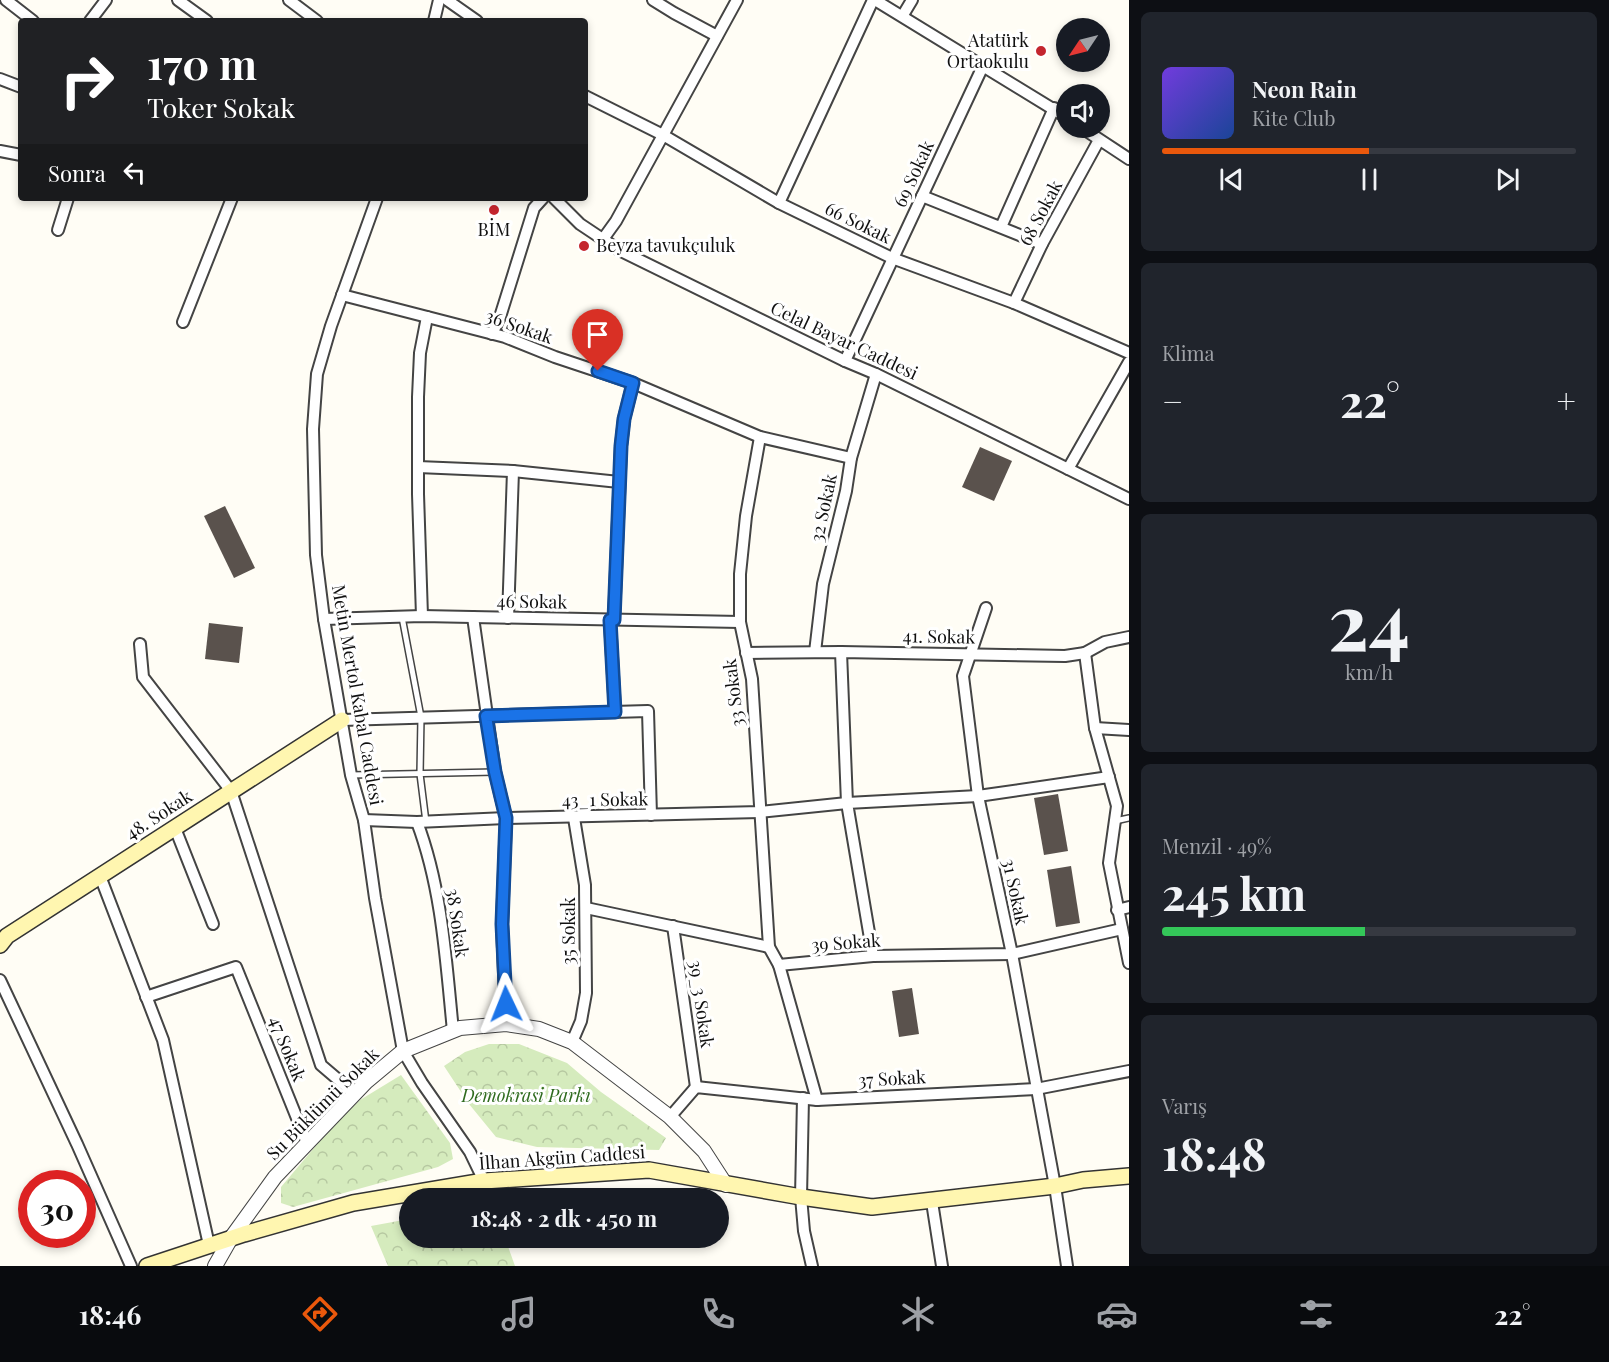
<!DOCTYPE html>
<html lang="tr">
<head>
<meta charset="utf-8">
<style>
	:root { --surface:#171b24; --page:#20242c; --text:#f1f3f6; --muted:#9ea1a6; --line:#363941; --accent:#ea580c }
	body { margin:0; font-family:"Playfair Display",serif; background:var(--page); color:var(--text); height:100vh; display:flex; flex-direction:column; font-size:22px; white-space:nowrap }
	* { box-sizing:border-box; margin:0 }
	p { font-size:20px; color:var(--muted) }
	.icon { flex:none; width:33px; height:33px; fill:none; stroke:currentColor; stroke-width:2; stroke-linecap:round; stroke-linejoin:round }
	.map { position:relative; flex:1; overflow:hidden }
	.panel { display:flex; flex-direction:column; gap:12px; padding:12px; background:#0d0f14; width:480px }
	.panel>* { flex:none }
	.banner { position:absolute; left:18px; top:18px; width:570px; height:183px; border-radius:6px; box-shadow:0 3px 9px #0003; background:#202124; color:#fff; overflow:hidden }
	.needle { width:39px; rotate:235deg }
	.buttons { position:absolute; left:1056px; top:18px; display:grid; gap:12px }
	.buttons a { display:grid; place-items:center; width:54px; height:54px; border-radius:50%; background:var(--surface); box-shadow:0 3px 9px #0003; font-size:30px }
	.speed { position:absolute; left:18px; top:1170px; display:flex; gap:12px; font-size:30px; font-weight:700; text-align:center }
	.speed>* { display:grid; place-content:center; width:78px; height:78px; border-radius:50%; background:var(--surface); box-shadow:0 3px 9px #0003; line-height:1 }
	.speed .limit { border:9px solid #d22; background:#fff; color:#111 }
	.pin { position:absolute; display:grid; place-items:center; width:51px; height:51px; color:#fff; margin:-62px -26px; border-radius:50% 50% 50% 0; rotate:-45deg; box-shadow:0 0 6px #0007 }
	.pin .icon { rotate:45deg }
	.me { position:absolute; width:66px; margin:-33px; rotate:358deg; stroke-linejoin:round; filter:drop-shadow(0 0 4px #0008) }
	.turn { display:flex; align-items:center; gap:21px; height:126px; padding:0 30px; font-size:27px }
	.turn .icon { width:78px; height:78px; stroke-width:2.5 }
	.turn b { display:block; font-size:42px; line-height:51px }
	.then { display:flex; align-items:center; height:57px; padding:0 30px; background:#0003; gap:12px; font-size:22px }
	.big { font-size:45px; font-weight:700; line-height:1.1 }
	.panel .tile { flex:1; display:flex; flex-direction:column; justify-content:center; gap:9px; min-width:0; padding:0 21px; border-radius:9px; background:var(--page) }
	.panel .dial { align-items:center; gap:0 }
	.dial b { font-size:78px; line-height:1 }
	.song { display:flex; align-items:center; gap:18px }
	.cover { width:72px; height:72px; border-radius:9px; background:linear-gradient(135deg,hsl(260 70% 55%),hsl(220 70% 35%)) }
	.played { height:6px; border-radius:3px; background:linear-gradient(90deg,var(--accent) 50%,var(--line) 50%) }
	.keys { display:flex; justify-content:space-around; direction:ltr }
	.heat { display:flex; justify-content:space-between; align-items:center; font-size:33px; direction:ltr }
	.charge { height:9px; border-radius:4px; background:linear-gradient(90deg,#34c759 49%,var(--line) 0) }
	.trip { position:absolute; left:399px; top:1188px; width:330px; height:60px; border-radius:30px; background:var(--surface); box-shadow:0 3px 9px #0003; font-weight:700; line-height:60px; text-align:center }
	.menu { display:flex; height:96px; justify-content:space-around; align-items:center; background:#090b0e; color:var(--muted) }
	.menu .icon { width:42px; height:42px }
	.menu .on { color:var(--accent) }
	.menu b { font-size:27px; color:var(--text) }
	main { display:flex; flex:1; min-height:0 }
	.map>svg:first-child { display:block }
	.park { fill:url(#park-crowns) }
	.building { fill:#5a524d }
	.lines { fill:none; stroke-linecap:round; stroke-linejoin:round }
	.service-casing { stroke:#444; stroke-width:8 }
	.minor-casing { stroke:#444; stroke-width:14 }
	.tertiary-casing { stroke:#444; stroke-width:16 }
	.secondary-casing { stroke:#333; stroke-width:18 }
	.service { stroke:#fff; stroke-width:5 }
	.minor { stroke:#fff; stroke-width:10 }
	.tertiary { stroke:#fff; stroke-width:14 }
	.secondary { stroke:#fff6b0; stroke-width:15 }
	.route-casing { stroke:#114b97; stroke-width:15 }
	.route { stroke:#1a73e8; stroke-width:10 }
	.poi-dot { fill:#c4262e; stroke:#fff; stroke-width:2 }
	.labels { text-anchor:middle; stroke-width:6; stroke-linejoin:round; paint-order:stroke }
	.poi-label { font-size:18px; fill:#111; stroke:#fff; text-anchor:end }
	.street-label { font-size:18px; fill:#111; stroke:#fff }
	.park-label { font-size:18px; font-style:italic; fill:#2f6b1f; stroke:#fff }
</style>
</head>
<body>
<main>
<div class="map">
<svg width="1129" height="1266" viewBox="0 0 1129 1266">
	<defs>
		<pattern id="park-crowns" width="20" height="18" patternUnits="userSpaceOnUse" patternTransform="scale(1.5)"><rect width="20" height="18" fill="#d5ebbd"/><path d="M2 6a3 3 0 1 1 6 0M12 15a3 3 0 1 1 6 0" fill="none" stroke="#b6c8a1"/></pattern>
	</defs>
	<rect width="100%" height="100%" fill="#fffdf5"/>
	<g class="park">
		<polygon points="489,1044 519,1044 567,1063 601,1092 666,1138 659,1150 537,1147 496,1137 469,1104 444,1066 465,1052"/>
		<polygon points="401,1075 450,1143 453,1159 438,1167 293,1207 281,1203 281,1187 330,1129 360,1100"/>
		<polygon points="409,1219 410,1238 505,1238 515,1266 388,1266 371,1226"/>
	</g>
	<g class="building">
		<polygon points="980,447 1012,461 994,501 962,487"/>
		<polygon points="225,506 255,568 234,578 204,516"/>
		<polygon points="209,623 243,627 239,663 205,659"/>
		<polygon points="1058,794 1068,851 1044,855 1034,798"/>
		<polygon points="1071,866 1080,923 1056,927 1047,870"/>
		<polygon points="912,988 919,1034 899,1037 892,991"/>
	</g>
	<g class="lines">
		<g class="service-casing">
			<g id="service">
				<polyline points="402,617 421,717 420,774 426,822"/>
				<polyline points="351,775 495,772"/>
				<polyline points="1115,821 1129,818"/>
			</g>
		</g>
		<g class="minor-casing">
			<g id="minor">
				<polyline points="6,0 33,21"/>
				<polyline points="178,0 207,21"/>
				<polyline points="289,0 317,21"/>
				<polyline points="447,0 477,21"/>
				<polyline points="653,0 674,13 717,36"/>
				<polyline points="875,0 1066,117"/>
				<polyline points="903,15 912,0"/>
				<polyline points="90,21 106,0"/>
				<polyline points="434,21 439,0"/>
				<polyline points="0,79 21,87"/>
				<polyline points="585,96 663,135 779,203 892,258 1014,303 1129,353"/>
				<polyline points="1082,128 1129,159"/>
				<polyline points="0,151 21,155"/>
				<polyline points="922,196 1042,244"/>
				<polyline points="377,198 331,326 317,374 313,429 316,555 324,619 351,775 364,820 375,898 403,1051 422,1083 470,1152 484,1181"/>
				<polyline points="554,198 580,224 619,250 845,361 876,374 1129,499"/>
				<polyline points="779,203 873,0"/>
				<polyline points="1001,227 1054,108"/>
				<polyline points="58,230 68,198"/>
				<polyline points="603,239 616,221 737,0"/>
				<polyline points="342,295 505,337 555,357 633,383 760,437 851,458"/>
				<polyline points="1014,303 1042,244 1099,140"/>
				<polyline points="183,322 232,198"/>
				<polyline points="492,334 500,317 534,208 543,198"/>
				<polyline points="845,361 983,66"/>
				<polyline points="760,437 746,516 740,574 740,622 752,679 769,947 779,965 873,956 1012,954 1122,929"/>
				<polyline points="418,467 513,471 619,482"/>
				<polyline points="1068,469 1129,362"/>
				<polyline points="986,608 963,676 978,796 1012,954 1055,1186 1067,1266"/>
				<polyline points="422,616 418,494 418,397 420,353 427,317"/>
				<polyline points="473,617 495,772 506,818 502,924 506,1024"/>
				<polyline points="508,618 513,471"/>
				<polyline points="324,619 422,616 740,622"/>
				<polyline points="610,620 615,712"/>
				<polyline points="614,620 621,446 624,419 633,383"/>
				<polyline points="140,644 143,677 231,791 321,1065 355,1094"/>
				<polyline points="815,652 823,584 846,491 851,458 876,374"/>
				<polyline points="746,653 841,652 1065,656 1085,653 1105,642 1129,637"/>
				<polyline points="1085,653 1095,728 1117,806 1109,863 1129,963"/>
				<polyline points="342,720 648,711 651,815"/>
				<polyline points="1095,728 1129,730"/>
				<polyline points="364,820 417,822 506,818 760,812 847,803 841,652"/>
				<path d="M417,822C442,888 446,961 453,1031"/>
				<polyline points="175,828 213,924"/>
				<polyline points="100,876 163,1040 209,1245"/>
				<polyline points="586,908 769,947"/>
				<polyline points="1117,910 1129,907"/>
				<polyline points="673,926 696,1087"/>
				<polyline points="873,956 847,803 978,796 1109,777"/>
				<polyline points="779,965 817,1100"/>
				<polyline points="0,980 77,1144 131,1266"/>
				<polyline points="146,997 236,967 307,1143"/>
				<polyline points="572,1042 581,1021 586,993 585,885 574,818"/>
				<polyline points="803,1098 801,1197 804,1231 812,1266"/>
				<polyline points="670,1117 696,1087 817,1100 1036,1089 1129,1071"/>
				<polyline points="932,1202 942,1266"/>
			</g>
		</g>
		<g class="tertiary-casing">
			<polyline id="tertiary" points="215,1266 231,1238 275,1177 367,1081 403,1051 460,1028 506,1024 539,1029 572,1042 670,1117 704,1151 726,1185"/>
		</g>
		<g class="secondary-casing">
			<g id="secondary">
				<polyline points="0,945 7,936 342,720"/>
				<polyline points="147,1266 244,1234 353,1203 484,1181 649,1170 801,1197 872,1207 1055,1186 1083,1180 1129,1176"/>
			</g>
		</g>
		<use href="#service" class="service"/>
		<use href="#minor" class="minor"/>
		<use href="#tertiary" class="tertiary"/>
		<use href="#secondary" class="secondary"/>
	</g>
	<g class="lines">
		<g class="route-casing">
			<polyline id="route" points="506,1004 502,924 506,818 495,772 486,716 615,712 610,620 614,620 621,446 624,419 633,383 598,371"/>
		</g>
		<use href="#route" class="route"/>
	</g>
	<g class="poi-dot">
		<circle cx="1041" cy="51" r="6"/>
		<circle cx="494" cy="210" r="6"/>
		<circle cx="584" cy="246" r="6"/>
	</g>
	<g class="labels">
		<g class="poi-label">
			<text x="1029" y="47">Atatürk<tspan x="1029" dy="21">Ortaokulu</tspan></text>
			<text x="494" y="236" text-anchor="middle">BİM</text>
			<text x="596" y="252" text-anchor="start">Beyza tavukçuluk</text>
		</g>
		<g class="street-label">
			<text transform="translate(914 174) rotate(-65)" y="6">69 Sokak</text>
			<text transform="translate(1041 213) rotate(-62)" y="6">68 Sokak</text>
			<text transform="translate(858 223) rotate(26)" y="6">66 Sokak</text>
			<text transform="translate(519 327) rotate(19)" y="6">36 Sokak</text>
			<text transform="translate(844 341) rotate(25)" y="6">Celal Bayar Caddesi</text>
			<text transform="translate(824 508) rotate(-78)" y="6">32 Sokak</text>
			<text transform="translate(532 602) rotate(1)" y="6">46 Sokak</text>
			<text transform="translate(939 637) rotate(1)" y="6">41. Sokak</text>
			<text transform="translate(734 693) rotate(-97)" y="6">33 Sokak</text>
			<text transform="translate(357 695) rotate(80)" y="6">Metin Mertol Kabal Caddesi</text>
			<text transform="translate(605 800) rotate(-1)" y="6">43_1 Sokak</text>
			<text transform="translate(159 815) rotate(-33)" y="6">48. Sokak</text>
			<text transform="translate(1015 892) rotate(78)" y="6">31 Sokak</text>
			<text transform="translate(457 923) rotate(82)" y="6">38 Sokak</text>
			<text transform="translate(569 931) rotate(-90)" y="6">35 Sokak</text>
			<text transform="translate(846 943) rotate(-4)" y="6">39 Sokak</text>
			<text transform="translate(701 1004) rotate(82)" y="6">39_3 Sokak</text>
			<text transform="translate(287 1049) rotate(68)" y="6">47 Sokak</text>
			<text transform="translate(892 1079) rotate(-3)" y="6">37 Sokak</text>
			<text transform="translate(323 1104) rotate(-45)" y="6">Su Büklümü Sokak</text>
			<text transform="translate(562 1158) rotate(-4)" y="6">İlhan Akgün Caddesi</text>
		</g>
		<g class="park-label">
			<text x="526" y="1102">Demokrasi Parkı</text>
		</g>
	</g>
</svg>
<div class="buttons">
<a><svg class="needle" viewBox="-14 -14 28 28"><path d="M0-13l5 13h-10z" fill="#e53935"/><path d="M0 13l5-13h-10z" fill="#9ea1a6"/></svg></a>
<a><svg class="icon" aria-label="sound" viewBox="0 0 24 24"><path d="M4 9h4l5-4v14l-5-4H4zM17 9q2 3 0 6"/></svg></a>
</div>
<div class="speed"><div class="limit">30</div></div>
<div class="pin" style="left:598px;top:371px;background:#d93025"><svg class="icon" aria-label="arrive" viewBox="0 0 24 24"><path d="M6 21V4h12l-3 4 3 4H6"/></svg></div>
<svg class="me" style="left:506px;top:1004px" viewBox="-20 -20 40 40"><path d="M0-17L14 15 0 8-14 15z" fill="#1a73e8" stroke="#fff" stroke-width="4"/></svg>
<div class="trip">18:48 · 2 dk · 450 m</div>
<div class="banner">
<div class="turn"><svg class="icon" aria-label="right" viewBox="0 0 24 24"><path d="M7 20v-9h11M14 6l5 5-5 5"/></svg><div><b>170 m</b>Toker Sokak</div></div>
<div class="then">Sonra<svg class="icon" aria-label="left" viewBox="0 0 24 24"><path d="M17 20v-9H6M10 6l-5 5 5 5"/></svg></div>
</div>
</div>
<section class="panel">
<div class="tile">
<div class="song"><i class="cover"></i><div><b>Neon Rain</b><p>Kite Club</p></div></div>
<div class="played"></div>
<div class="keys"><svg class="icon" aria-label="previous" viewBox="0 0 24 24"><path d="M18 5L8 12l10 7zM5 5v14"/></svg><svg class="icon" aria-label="pause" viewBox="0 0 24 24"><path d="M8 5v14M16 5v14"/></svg><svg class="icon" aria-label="next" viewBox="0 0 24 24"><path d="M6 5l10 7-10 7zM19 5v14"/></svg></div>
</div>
<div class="tile"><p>Klima</p>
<div class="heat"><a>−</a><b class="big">22°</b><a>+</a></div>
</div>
<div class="tile dial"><b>24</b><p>km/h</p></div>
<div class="tile"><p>Menzil · 49%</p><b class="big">245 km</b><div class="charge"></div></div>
<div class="tile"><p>Varış</p><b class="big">18:48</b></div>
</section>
</main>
<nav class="menu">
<b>18:46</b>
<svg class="icon on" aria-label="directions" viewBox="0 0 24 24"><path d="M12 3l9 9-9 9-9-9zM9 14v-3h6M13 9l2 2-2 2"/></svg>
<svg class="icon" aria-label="music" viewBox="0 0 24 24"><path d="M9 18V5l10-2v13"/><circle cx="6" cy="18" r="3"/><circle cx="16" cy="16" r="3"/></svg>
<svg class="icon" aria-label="phone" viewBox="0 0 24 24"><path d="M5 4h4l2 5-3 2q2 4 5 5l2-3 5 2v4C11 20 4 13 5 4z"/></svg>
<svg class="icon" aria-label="climate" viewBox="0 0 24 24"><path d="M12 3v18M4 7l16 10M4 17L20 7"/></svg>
<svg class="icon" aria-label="car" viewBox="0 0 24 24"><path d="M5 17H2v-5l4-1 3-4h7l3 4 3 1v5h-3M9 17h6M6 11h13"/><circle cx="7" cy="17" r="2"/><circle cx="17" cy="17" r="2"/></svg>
<svg class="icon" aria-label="filters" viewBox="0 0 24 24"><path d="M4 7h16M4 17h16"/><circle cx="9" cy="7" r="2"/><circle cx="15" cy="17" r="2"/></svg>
<b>22°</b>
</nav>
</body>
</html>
